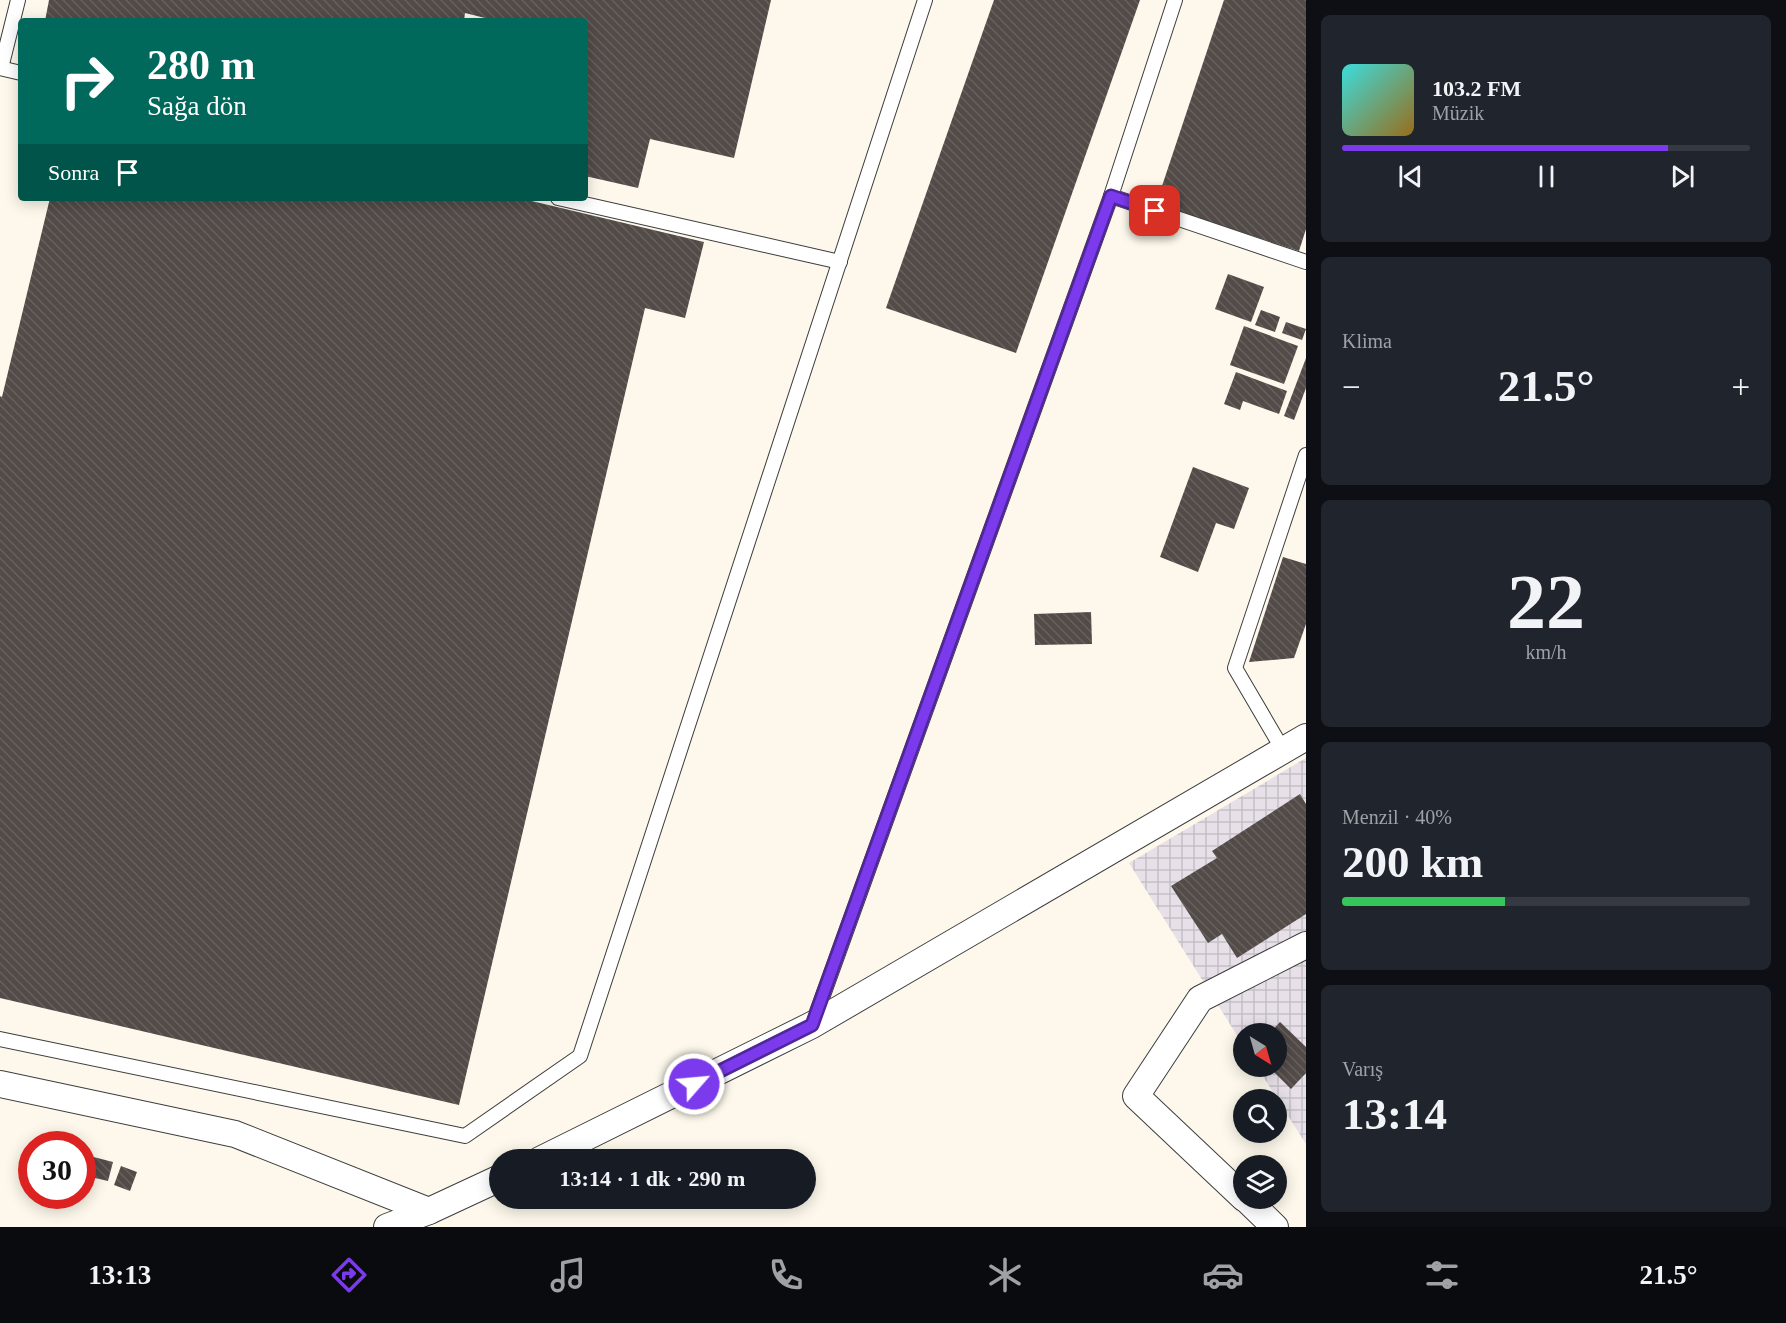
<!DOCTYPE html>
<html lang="tr">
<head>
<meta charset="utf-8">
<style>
	:root { --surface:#171b24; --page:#20242c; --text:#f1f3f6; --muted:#9ea1a6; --line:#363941; --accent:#7c3aed }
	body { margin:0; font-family:Georgia,serif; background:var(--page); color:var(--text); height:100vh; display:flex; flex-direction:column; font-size:22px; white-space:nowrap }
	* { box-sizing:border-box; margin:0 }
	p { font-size:20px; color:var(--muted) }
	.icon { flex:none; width:33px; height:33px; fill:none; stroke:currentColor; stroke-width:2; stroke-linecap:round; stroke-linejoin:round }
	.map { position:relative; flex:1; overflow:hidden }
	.side { display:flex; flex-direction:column; gap:15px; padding:15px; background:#0d0f14; width:480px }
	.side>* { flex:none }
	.top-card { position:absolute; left:18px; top:18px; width:570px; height:183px; border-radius:6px; box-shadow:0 3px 15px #0003; background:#00695c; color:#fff; overflow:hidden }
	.needle { width:39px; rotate:143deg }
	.buttons { position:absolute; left:1233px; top:1023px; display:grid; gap:12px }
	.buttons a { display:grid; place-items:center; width:54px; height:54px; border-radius:50%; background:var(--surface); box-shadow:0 3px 15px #0003; font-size:30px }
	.speed { position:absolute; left:18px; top:1131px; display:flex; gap:12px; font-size:30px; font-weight:700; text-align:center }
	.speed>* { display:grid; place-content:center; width:78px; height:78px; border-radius:50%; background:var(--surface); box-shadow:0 3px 15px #0003; line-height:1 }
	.speed .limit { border:9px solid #d22; background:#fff; color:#111 }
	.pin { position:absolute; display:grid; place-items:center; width:51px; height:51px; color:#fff; margin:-26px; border-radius:12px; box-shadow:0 3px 9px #0006 }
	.me { position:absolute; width:66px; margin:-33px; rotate:63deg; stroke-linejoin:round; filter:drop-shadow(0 0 4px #0008) }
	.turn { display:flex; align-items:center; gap:21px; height:126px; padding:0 30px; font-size:27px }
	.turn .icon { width:78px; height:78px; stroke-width:2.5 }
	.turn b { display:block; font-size:42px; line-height:51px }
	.then { display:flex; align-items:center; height:57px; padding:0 30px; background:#0003; gap:12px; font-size:22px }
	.big { font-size:45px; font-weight:600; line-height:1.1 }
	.side .widget { flex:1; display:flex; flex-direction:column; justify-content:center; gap:9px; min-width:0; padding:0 21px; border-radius:9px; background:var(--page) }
	.side .dial { align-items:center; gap:0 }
	.dial b { font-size:78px; line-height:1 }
	.song { display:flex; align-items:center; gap:18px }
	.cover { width:72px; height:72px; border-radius:9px; background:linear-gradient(135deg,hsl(180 70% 55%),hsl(40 70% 35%)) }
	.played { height:6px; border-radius:3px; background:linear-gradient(90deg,var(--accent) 80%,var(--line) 80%) }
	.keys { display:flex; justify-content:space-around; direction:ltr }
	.heat { display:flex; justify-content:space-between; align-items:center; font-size:33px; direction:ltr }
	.charge { height:9px; border-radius:4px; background:linear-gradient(90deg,#34c759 40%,var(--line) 0) }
	.trip { position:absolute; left:489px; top:1149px; width:327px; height:60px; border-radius:30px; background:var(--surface); box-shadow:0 3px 15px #0003; font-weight:600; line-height:60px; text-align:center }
	.menu { display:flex; height:96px; justify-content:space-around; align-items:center; background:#090b0e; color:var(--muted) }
	.menu .icon { width:42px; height:42px }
	.menu .current { color:var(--accent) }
	.menu b { font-size:27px; color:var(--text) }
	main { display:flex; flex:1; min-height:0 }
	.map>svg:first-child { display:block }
	.industrial { fill:url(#industrial-grid) }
	.building { fill:url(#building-back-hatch) }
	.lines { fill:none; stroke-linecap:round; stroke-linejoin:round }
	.service-casing { stroke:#3e3e3e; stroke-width:16 }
	.minor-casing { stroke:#3e3e3e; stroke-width:28 }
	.service { stroke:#fff; stroke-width:14 }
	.minor { stroke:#fff; stroke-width:26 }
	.route-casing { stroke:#51269a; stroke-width:15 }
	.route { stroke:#7c3aed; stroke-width:10 }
</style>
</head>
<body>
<main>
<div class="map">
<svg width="1306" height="1227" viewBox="0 0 1306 1227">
	<defs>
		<pattern id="industrial-grid" width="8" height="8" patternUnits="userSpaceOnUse" patternTransform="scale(1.5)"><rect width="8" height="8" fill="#e7e0e9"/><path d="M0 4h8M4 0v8" fill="none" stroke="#c5bfc6"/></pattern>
		<pattern id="building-back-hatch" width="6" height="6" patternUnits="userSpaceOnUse" patternTransform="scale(1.5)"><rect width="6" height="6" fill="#524b48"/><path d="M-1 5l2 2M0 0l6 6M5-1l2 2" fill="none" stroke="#66605e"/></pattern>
	</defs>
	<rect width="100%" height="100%" fill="#fdf8eb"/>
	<polygon class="industrial" points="1306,758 1306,1144 1257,1067 1276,1066 1276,1034 1244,1034 1243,1045 1129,863"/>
	<g class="building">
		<polygon points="49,0 771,0 734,158 650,139 638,188 585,176 585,21 497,21 465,13 464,21 45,21"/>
		<polygon points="994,0 1140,0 1016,353 886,308"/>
		<polygon points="1224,0 1306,0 1306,229 1299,251 1156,204"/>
		<polygon points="50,198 519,198 704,242 685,318 645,308 459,1105 0,998 0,396 2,397"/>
		<polygon points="1228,274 1264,287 1251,322 1215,309"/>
		<polygon points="1261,310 1280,317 1275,332 1255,325"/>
		<polygon points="1286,322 1306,329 1302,340 1282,333"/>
		<polygon points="1244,326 1298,346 1284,384 1230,365"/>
		<polygon points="1306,358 1306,388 1294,420 1284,416"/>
		<polygon points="1236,372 1287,391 1279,414 1243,401 1240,410 1224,404"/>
		<polygon points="1193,467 1249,488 1234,529 1216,523 1198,572 1160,557"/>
		<polygon points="1283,557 1306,564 1306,624 1294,658 1249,662"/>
		<polygon points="1091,612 1092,644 1035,645 1034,614"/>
		<polygon points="1300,794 1306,804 1306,914 1237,958 1222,934 1208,943 1171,886 1217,858 1212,851"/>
		<polygon points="1280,1022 1306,1047 1306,1073 1291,1089 1268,1066 1276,1066 1276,1034 1269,1034"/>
		<polygon points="82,1154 113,1162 108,1181 82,1175"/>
		<polygon points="121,1166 137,1172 130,1191 114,1185"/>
	</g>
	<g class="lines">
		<g class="service-casing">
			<g id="service">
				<polyline points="1175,0 1111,196 1306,262"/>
				<polyline points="0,68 21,73"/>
				<polyline points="1,68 18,0"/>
				<polyline points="558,198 840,262"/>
				<polyline points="1283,750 1235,668 1306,455"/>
				<polyline points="813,1023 1111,196"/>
				<polyline points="0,1039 465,1136 580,1056 925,0"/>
			</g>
		</g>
		<g class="minor-casing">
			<g id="minor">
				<polyline points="0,1084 235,1134 429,1211"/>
				<polyline points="540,1160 812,1025 1306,737"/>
				<polyline points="1244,1198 1136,1096 1200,999 1306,945"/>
				<polyline points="1245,1198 1275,1227"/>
				<polyline points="387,1227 429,1211 500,1178"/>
			</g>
		</g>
		<use href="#service" class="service"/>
		<use href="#minor" class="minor"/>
	</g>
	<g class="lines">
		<g class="route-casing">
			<polyline id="route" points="694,1084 812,1025 1111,196 1155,211"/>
		</g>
		<use href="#route" class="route"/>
	</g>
</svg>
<div class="buttons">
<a><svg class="needle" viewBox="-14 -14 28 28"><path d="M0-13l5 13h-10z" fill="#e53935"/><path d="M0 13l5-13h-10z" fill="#9ea1a6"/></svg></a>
<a><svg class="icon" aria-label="search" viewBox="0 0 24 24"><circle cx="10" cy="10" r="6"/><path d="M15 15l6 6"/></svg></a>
<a><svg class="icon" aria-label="layers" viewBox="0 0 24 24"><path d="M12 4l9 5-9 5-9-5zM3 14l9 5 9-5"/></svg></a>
</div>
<div class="speed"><div class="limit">30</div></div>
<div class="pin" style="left:1155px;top:211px;background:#d93025"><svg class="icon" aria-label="arrive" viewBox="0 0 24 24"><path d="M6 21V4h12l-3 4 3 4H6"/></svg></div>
<svg class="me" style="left:694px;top:1084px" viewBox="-20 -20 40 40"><circle r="17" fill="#7c3aed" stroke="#fff" stroke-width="3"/><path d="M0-11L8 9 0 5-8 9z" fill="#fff"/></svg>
<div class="trip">13:14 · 1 dk · 290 m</div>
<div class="top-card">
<div class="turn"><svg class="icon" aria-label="right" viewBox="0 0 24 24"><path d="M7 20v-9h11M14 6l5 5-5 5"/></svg><div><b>280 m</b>Sağa dön</div></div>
<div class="then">Sonra<svg class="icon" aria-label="arrive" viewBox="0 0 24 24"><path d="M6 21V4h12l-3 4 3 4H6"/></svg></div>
</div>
</div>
<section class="side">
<div class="widget">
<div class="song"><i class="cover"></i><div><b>103.2 FM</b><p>Müzik</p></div></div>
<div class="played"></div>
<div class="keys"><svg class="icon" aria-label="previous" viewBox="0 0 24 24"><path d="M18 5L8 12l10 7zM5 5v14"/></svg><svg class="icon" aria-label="pause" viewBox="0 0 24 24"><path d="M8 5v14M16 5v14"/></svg><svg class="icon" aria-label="next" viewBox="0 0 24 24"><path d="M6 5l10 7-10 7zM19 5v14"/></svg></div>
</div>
<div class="widget"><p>Klima</p>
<div class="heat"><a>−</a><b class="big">21.5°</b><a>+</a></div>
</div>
<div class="widget dial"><b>22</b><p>km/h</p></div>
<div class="widget"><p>Menzil · 40%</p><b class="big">200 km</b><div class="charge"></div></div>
<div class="widget"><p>Varış</p><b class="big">13:14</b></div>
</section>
</main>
<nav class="menu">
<b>13:13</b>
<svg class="icon current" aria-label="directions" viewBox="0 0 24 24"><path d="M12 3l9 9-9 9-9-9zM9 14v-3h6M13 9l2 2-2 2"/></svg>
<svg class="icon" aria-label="music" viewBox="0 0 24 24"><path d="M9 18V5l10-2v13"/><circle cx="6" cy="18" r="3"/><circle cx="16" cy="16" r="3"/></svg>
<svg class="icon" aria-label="phone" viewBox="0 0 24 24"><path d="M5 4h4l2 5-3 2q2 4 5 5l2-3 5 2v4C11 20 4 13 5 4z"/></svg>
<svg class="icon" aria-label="climate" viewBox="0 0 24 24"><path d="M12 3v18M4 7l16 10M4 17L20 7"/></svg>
<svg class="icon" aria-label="car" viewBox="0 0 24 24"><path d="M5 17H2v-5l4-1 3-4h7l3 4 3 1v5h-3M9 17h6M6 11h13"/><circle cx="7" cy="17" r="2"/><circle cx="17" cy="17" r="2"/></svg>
<svg class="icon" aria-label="filters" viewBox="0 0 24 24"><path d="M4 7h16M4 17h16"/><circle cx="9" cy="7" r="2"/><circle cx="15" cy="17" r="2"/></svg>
<b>21.5°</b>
</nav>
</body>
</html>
